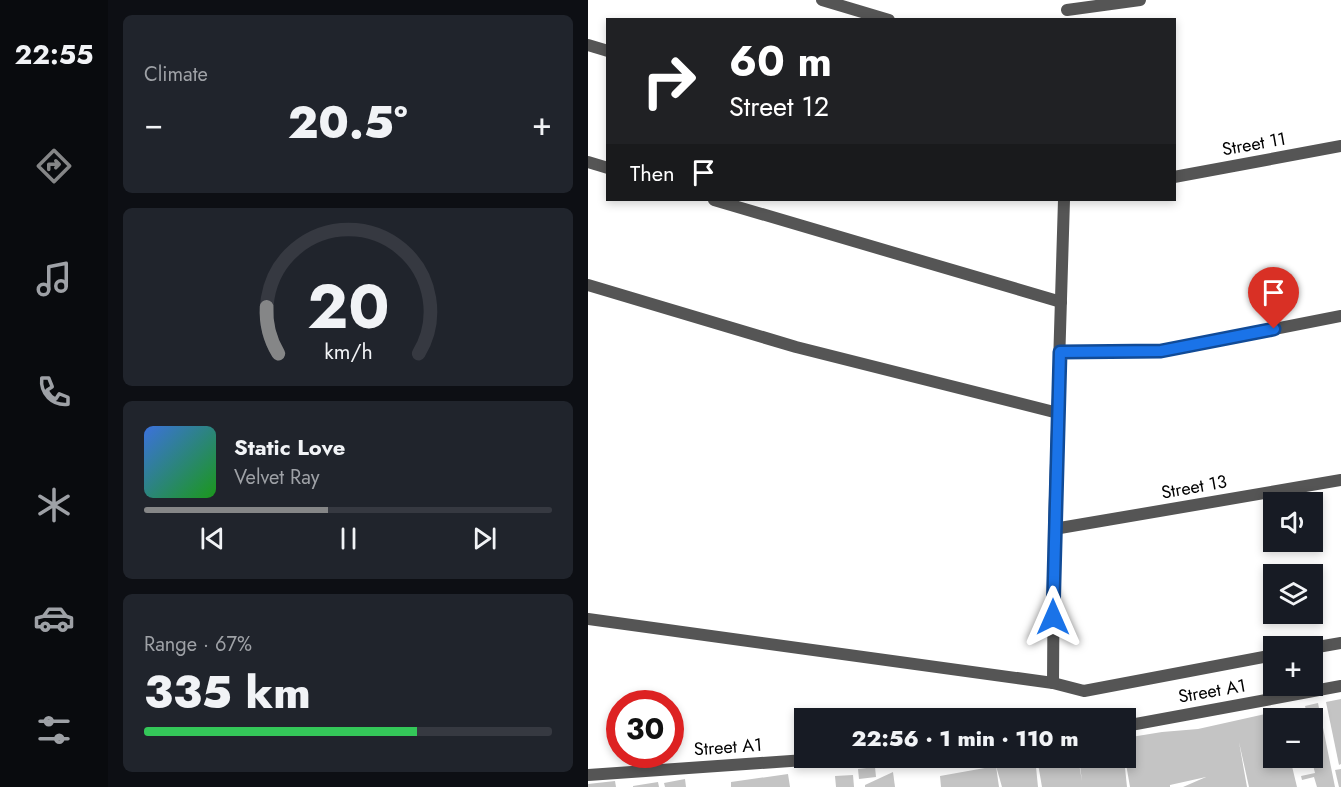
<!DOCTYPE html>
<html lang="en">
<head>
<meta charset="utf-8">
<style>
	:root { --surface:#171b24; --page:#20242c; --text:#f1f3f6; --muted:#9ea1a6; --line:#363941; --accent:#858687 }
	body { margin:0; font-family:Jost,sans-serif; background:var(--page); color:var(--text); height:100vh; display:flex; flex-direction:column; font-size:22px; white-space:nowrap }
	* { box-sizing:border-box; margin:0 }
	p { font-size:20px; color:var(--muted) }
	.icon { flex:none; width:33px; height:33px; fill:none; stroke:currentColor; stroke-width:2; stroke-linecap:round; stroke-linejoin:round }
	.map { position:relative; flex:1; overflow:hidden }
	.drawer { display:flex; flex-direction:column; gap:15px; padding:15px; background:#0d0f14; width:480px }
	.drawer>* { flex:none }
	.guide { position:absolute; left:18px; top:18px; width:570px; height:183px; border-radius:0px; box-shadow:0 3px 9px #0003; background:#202124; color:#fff; overflow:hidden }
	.controls { position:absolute; left:675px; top:492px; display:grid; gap:12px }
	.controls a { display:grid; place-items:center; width:60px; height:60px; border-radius:0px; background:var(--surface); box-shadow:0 3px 9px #0003; font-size:30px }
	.speed { position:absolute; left:18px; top:690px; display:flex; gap:12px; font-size:30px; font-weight:700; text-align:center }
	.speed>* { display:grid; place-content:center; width:78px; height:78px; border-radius:50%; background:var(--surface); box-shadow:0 3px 9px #0003; line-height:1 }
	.speed .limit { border:9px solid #d22; background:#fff; color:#111 }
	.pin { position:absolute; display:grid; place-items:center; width:51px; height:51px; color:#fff; margin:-62px -26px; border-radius:50% 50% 50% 0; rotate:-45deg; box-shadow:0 0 6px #0007 }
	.pin .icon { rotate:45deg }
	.me { position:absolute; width:66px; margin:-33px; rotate:0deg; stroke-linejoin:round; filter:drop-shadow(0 0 4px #0008) }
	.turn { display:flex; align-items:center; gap:21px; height:126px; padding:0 24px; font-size:27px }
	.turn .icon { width:78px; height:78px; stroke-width:2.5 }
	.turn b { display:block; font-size:42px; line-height:51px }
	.then { display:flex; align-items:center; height:57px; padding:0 24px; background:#0003; gap:12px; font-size:22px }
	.big { font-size:45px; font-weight:800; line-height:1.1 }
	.drawer .widget { flex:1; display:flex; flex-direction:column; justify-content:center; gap:9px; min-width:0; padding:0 21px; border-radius:9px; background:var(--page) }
	.drawer .dial { align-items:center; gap:0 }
	.dial svg { height:156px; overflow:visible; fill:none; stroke:var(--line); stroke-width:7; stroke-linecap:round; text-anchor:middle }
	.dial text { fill:var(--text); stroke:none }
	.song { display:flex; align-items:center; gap:18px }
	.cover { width:72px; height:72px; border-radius:9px; background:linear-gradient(135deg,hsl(220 70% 55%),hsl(120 70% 35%)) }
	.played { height:6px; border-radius:3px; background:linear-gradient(90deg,var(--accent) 45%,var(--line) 45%) }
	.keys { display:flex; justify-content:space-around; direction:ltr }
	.heat { display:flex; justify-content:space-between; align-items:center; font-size:33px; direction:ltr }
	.charge { height:9px; border-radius:4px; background:linear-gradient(90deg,#34c759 67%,var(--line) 0) }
	.trip { position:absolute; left:206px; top:708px; width:342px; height:60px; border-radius:0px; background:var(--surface); box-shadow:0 3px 9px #0003; font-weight:800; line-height:60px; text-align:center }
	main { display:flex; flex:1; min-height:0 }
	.menu { display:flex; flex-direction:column; width:108px; justify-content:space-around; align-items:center; background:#090b0e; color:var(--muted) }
	.menu .icon { width:42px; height:42px }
	.menu .active { color:var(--accent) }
	.menu b { font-size:27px; color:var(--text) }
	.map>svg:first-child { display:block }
	.building { fill:#c4c4c4 }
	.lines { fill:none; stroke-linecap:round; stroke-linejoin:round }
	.minor { stroke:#555; stroke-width:12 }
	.route-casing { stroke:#114b97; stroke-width:15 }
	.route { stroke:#1a73e8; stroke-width:10 }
	.labels { text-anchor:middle; stroke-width:6; stroke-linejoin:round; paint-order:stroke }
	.street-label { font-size:18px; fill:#000; stroke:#fff }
</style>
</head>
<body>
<main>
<nav class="menu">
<b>22:55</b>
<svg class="icon active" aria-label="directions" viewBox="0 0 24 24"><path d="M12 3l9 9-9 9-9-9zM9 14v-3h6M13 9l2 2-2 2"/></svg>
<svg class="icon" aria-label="music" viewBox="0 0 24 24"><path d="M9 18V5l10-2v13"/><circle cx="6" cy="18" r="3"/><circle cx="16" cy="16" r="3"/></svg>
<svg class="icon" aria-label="phone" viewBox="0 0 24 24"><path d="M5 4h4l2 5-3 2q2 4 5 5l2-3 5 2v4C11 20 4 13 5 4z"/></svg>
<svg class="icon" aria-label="climate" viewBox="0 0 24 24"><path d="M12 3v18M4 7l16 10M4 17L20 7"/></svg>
<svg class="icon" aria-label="car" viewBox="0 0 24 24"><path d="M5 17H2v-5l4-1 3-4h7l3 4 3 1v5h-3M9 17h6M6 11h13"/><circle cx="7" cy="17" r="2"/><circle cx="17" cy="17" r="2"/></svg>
<svg class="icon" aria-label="filters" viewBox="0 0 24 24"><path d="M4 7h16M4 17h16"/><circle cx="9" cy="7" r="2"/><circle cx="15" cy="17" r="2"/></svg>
</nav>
<section class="drawer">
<div class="widget"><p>Climate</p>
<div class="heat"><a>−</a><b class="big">20.5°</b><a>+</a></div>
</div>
<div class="widget dial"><svg viewBox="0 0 100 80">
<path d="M14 69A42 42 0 1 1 86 69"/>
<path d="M14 69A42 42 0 0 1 8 45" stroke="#858687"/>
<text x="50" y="56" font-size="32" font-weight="700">20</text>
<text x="50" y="72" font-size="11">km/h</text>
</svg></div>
<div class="widget">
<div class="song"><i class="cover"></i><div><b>Static Love</b><p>Velvet Ray</p></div></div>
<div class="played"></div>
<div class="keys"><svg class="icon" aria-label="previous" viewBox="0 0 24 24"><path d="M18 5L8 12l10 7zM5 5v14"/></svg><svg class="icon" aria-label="pause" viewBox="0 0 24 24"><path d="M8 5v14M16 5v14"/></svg><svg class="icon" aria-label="next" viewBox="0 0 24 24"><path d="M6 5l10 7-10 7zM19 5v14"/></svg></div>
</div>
<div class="widget"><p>Range · 67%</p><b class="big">335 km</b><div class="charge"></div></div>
</section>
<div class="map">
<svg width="753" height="787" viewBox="0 0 753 787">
	<rect width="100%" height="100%" fill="#fff"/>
	<g class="building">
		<polygon points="753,699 753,764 751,765 738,702"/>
		<polygon points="730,703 747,787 729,787 726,777 714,780 713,776 727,773 724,761 710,764 709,758 724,758 724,718 720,718 717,706"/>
		<polygon points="691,711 693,718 686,718 686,758 702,758 709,787 661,787 651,742 659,787 595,787 618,777 582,785 582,787 542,787 537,758 537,738 574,732 610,729"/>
		<polygon points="449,758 490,758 494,781 491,758 536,758 539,787 454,787"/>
		<polygon points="408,766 411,787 353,787 352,776 408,766 448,767 450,787 414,787"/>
		<polygon points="287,767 288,777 271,779 270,769"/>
		<polygon points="753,769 753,787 751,787 747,770"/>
		<polygon points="305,772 307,787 277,787 277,785"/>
		<polygon points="200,774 202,787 143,787 143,782"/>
		<polygon points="265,775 266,787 248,787 247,776"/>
		<polygon points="97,779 98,787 77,787 76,783"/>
		<polygon points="27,781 28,787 0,787 0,784"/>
		<polygon points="70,782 71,787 45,787 45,786"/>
	</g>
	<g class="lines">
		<g class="minor">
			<polyline points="234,0 301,20"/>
			<polyline points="479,10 552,0"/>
			<polyline points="0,45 20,51"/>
			<polyline points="0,162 20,168"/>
			<polyline points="586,177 753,146"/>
			<polyline points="126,200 473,302"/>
			<polyline points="0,285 208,347 470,413"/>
			<polyline points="472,352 573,351 753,316"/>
			<polyline points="466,529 753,480"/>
			<polyline points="0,619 465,683 496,691 686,655"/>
			<polyline points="724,648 753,643"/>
			<polyline points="465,683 466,529 476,200"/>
			<polyline points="537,726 753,686"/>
			<polyline points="0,775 246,758"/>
		</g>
	</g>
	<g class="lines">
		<g class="route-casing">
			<polyline id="route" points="465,617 472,352 573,351 686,329"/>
		</g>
		<use href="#route" class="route"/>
	</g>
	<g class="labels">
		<g class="street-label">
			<text transform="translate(666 144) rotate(-10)" y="6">Street 11</text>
			<text transform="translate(606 487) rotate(-10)" y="6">Street 13</text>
			<text transform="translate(624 691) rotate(-10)" y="6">Street A1</text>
			<text transform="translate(140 747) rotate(-4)" y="6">Street A1</text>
		</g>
	</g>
</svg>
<div class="controls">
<a><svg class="icon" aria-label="sound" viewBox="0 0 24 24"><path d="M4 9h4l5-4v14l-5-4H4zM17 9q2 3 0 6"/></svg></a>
<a><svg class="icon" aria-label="layers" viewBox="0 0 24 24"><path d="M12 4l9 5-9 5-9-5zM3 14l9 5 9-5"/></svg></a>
<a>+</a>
<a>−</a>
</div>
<div class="speed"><div class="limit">30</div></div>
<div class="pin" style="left:686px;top:329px;background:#d93025"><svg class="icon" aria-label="arrive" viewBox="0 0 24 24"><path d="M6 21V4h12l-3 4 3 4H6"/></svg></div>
<svg class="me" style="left:465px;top:617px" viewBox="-20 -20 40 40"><path d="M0-17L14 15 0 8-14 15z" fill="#1a73e8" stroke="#fff" stroke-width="4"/></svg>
<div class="trip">22:56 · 1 min · 110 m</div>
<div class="guide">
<div class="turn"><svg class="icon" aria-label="right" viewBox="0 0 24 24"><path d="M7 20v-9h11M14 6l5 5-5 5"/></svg><div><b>60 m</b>Street 12</div></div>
<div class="then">Then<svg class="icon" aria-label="arrive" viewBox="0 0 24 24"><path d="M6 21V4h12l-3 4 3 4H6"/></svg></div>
</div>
</div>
</main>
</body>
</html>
